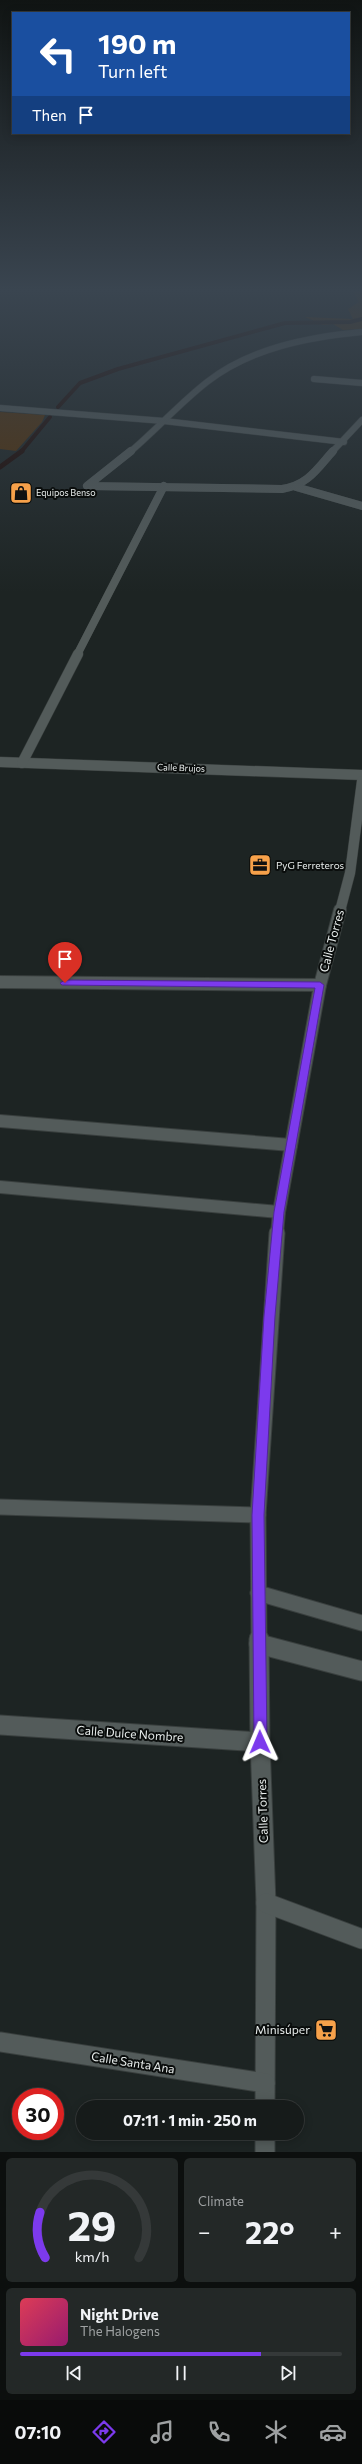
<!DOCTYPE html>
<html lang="en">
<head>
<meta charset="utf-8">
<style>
	:root { --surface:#161b1a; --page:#232827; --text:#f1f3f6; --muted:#9ea1a2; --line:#353939; --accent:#7c3aed }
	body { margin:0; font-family:Commissioner,sans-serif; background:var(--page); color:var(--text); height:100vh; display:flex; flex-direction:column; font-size:15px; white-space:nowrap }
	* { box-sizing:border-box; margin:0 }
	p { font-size:13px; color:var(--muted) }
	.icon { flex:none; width:22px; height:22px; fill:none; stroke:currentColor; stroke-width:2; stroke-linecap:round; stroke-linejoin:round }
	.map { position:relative; height:2152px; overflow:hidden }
	.drawer { display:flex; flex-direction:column; gap:6px; padding:6px; background:#0c0f0e; flex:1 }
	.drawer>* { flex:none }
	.top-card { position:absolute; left:12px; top:12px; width:338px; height:122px; border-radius:0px; box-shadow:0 2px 10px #0003,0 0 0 1px var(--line); background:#1a4fa0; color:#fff; overflow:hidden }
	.speed { position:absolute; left:12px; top:2088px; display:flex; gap:8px; font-size:20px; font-weight:700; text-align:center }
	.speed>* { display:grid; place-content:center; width:52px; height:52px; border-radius:50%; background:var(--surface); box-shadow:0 2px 10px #0003,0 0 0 1px var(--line); line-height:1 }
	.speed .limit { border:6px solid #d22; background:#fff; color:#111 }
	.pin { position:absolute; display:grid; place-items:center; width:34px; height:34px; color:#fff; margin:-41px -17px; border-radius:50% 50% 50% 0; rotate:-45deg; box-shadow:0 0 4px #0007 }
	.pin .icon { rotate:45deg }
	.me { position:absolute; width:44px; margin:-22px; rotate:359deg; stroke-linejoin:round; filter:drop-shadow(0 0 3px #0008) }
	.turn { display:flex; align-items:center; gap:14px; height:84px; padding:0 20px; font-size:18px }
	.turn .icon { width:52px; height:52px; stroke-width:2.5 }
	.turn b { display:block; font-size:28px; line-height:34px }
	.then { display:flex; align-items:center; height:38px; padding:0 20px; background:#0003; gap:8px; font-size:15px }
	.big { font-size:30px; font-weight:700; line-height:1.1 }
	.drawer .tile { flex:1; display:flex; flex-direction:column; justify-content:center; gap:6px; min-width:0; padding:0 14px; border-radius:6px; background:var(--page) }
	.drawer .dial { align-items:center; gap:0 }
	.dial svg { height:104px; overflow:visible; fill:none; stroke:var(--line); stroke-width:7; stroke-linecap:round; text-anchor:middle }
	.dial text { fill:var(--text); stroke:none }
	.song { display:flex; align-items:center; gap:12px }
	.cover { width:48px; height:48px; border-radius:6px; background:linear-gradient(135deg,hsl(350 70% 55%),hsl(320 70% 35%)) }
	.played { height:4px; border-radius:2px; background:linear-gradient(90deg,var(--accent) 75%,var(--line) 75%) }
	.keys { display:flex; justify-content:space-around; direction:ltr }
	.heat { display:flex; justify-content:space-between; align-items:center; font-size:22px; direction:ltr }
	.drawer .tiles { flex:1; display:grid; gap:6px; grid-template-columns:1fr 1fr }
	.tile:last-child { grid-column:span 2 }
	.trip { position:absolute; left:76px; top:2100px; width:228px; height:40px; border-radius:20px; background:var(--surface); box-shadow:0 2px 10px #0003,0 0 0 1px var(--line); font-weight:700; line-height:40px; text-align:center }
	.tab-bar { display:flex; height:64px; justify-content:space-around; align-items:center; background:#090b0a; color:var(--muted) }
	.tab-bar .icon { width:28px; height:28px }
	.tab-bar .current { color:var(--accent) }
	.tab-bar b { font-size:18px; color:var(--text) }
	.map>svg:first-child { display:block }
	.green { fill:#532f05 }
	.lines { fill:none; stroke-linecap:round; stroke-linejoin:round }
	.stream-far1 { stroke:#1b0600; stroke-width:4 }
	.stream { stroke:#1b0600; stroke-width:5 }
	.minor-far5-casing { stroke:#393f3e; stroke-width:7 }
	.minor-far4-casing { stroke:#393f3e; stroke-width:8 }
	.minor-far3-casing { stroke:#393f3e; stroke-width:11 }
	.minor-far2-casing { stroke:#393f3e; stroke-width:14 }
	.minor-far1-casing { stroke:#393f3e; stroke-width:17 }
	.minor-casing { stroke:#393f3e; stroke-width:21 }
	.minor-far5 { stroke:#535b5a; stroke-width:6 }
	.minor-far4 { stroke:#535b5a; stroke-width:8 }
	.minor-far3 { stroke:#535b5a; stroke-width:10 }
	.minor-far2 { stroke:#535b5a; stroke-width:12 }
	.minor-far1 { stroke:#535b5a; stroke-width:15 }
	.minor { stroke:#535b5a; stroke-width:19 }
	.route { fill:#7c3aed; stroke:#51269a }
	.labels { text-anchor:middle; stroke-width:4; stroke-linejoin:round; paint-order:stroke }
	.far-poi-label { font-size:9px; fill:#e9eeed; stroke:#0a0d0c; text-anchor:start }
	.far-street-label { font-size:9px; fill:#e9eeed; stroke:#0a0d0c }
	.poi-label { font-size:10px; fill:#e9eeed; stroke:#0a0d0c; text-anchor:start }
	.near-street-label { font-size:12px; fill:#e9eeed; stroke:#0a0d0c }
	.near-poi-label { font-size:12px; fill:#e9eeed; stroke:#0a0d0c; text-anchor:end }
</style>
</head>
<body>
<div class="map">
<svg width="362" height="2152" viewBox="0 0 362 2152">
	<rect width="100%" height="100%" fill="#1d2423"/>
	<g class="green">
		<polygon points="353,291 362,291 362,329 343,330 333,324 323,325 305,317 353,319 348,309 359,302"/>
		<polygon points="0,412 45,415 42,422 16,451 0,449"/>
	</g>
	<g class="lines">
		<g class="stream-far1">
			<polyline points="58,407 80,383 118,369 285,323 350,322 362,319"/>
			<polyline points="21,452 50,417"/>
		</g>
		<polyline class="stream" points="0,467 22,451"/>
		<g class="minor-far5-casing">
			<g id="minor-far5">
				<polyline points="314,379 362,383"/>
				<polyline points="0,408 164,421 344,442"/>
				<path d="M130,452C156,430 180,403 207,382C250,348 309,337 362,332"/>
				<polyline points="332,452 362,420"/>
			</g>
		</g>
		<g class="minor-far4-casing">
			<g id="minor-far4">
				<path d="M131,451L87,486L282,489C308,485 317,469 333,451"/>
				<polyline points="296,487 362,506"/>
				<polyline points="77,655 164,486"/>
			</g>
		</g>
		<g class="minor-far3-casing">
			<g id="minor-far3">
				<polyline points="0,762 362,775"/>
				<polyline points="22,763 78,654"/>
				<polyline points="340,911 350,873 362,781"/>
			</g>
		</g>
		<g class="minor-far2-casing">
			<g id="minor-far2">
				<polyline points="1,982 320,985"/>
				<polyline points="0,1121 291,1145"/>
				<polyline points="0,1187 279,1212"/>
				<polyline points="277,1234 279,1212 320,985 340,910"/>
			</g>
		</g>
		<g class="minor-far1-casing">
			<g id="minor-far1">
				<polyline points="0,1507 258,1515"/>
				<polyline points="258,1593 362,1623"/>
				<polyline points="259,1640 258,1515 277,1233"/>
			</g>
		</g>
		<g class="minor-casing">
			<g id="minor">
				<polyline points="259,1639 260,1742 266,1903 265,2107"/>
				<polyline points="259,1644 362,1671"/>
				<polyline points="0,1725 260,1742"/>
				<polyline points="266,1903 362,1939"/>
				<polyline points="0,2042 265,2083"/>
				<polyline points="265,2133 265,2152"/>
			</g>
		</g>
		<use href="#minor-far5" class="minor-far5"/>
		<use href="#minor-far4" class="minor-far4"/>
		<use href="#minor-far3" class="minor-far3"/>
		<use href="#minor-far2" class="minor-far2"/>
		<use href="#minor-far1" class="minor-far1"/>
		<use href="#minor" class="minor"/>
	</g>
	<linearGradient id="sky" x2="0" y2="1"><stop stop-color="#101413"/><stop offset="0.49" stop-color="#3a4550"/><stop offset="1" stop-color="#3a4550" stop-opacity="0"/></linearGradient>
	<rect width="362" height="592" fill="url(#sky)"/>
	<polygon class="route" points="65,980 320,982 324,985 284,1212 275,1316 264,1515 267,1742 265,1747 260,1749 256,1747 254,1742 252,1515 264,1316 274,1212 315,988 62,985 60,983"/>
	<defs>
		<g id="shop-square" transform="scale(1.15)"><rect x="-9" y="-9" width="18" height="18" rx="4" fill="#f7a14a" stroke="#0a0d0c"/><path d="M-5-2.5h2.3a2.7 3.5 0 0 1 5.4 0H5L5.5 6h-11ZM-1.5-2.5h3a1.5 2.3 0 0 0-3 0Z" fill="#111"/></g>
		<g id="office-square" transform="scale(1.15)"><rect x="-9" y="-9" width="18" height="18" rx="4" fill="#f7a14a" stroke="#0a0d0c"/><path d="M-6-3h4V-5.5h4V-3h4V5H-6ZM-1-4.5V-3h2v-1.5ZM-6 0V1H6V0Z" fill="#111"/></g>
		<g id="supermarket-square" transform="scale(1.15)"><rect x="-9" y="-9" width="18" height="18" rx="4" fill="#f7a14a" stroke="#0a0d0c"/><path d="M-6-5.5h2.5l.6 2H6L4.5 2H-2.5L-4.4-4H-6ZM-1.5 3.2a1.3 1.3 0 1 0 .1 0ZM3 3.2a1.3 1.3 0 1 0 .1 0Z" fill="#111"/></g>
	</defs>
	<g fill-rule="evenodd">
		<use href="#shop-square" x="21" y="493"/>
		<use href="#office-square" x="260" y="865"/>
		<use href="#supermarket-square" x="326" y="2030"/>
	</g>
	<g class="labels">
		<g class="far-poi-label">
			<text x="36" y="496">Equipos Benso</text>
		</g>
		<g class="far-street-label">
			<text transform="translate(181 768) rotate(2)" y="3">Calle Brujos</text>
		</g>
		<g class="poi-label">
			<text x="276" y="869">PyG Ferreteros</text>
		</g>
		<g class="near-street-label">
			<text transform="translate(332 941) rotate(-75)" y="4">Calle Torres</text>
			<text transform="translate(130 1734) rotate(4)" y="4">Calle Dulce Nombre</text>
			<text transform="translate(263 1811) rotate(-92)" y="4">Calle Torres</text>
			<text transform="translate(133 2063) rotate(9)" y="4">Calle Santa Ana</text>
		</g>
		<g class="near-poi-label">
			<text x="310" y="2034">Minisúper</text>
		</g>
	</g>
</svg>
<div class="speed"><div class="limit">30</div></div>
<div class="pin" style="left:65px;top:983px;background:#d93025"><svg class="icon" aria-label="arrive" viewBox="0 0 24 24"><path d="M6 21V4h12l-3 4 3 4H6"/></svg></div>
<svg class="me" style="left:260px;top:1742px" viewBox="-20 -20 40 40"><path d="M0-17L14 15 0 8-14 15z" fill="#7c3aed" stroke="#fff" stroke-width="4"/></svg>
<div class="trip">07:11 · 1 min · 250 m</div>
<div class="top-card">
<div class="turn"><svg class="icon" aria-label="left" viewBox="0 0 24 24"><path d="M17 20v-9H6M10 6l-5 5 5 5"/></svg><div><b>190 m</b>Turn left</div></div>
<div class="then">Then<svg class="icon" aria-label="arrive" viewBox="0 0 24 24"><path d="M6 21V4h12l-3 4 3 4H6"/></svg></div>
</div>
</div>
<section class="drawer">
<div class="tiles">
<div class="tile dial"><svg viewBox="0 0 100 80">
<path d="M14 69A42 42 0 1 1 86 69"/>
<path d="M14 69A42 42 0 0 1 10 34" stroke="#7c3aed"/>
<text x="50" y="56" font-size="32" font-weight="700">29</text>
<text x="50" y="72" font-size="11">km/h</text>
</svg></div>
<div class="tile"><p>Climate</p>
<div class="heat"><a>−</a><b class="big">22°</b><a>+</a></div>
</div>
<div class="tile">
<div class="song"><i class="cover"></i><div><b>Night Drive</b><p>The Halogens</p></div></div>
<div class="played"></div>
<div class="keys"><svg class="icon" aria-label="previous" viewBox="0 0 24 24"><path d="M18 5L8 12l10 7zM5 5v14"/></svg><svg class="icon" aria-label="pause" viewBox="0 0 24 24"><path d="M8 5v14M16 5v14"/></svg><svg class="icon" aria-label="next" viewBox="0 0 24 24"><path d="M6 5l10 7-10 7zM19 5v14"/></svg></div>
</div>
</div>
</section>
<nav class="tab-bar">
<b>07:10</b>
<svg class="icon current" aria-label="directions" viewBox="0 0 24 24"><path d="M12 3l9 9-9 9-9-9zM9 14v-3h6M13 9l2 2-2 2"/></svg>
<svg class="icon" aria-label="music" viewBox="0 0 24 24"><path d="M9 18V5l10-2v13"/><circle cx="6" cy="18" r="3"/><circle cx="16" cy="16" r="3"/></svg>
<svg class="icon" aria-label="phone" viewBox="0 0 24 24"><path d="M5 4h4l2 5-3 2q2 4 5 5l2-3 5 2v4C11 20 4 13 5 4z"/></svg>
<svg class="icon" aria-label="climate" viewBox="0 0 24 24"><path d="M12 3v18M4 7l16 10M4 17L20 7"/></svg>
<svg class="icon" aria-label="car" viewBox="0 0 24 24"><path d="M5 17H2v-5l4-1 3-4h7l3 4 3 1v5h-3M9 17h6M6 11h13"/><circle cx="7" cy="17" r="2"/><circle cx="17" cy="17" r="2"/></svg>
</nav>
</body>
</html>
